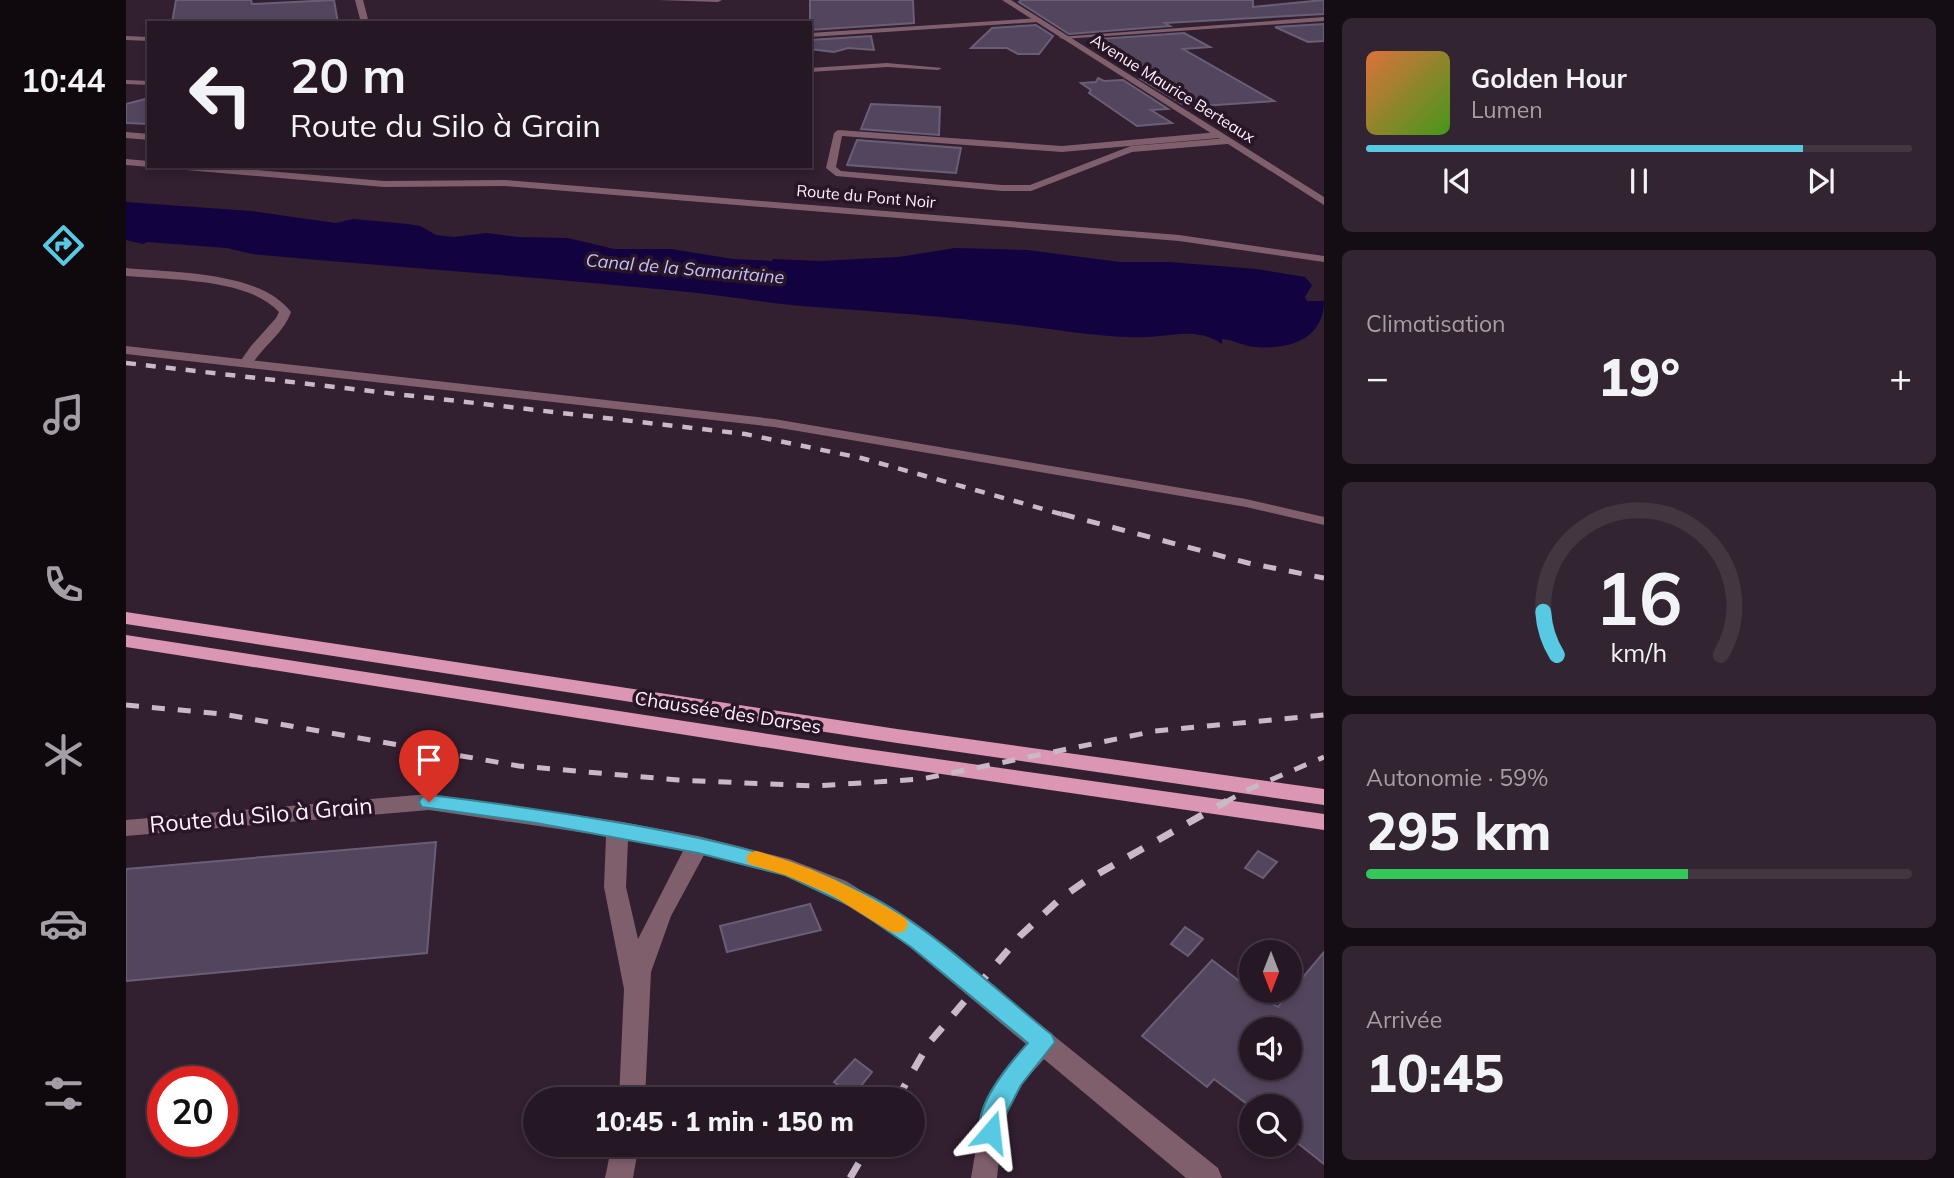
<!DOCTYPE html>
<html lang="fr">
<head>
<meta charset="utf-8">
<style>
	:root { --surface:#261724; --page:#322431; --text:#f1f3f6; --muted:#a49fa6; --line:#423641; --accent:#58c9e3 }
	body { margin:0; font-family:Mulish,sans-serif; background:var(--page); color:var(--text); height:100vh; display:flex; flex-direction:column; font-size:26px; white-space:nowrap }
	* { box-sizing:border-box; margin:0 }
	p { font-size:23px; color:var(--muted) }
	.icon { flex:none; width:38px; height:38px; fill:none; stroke:currentColor; stroke-width:2; stroke-linecap:round; stroke-linejoin:round }
	.map { position:relative; flex:1; overflow:hidden }
	.drawer { display:flex; flex-direction:column; gap:18px; padding:18px; background:#150d14; width:630px }
	.drawer>* { flex:none }
	.hud { position:absolute; left:21px; top:21px; width:665px; height:147px; border-radius:0px; box-shadow:0 4px 10px #0003,0 0 0 2px var(--line); background:#261724; color:var(--text); overflow:hidden }
	.needle { width:46px; rotate:180deg }
	.buttons { position:absolute; left:1113px; top:940px; display:grid; gap:14px }
	.buttons a { display:grid; place-items:center; width:63px; height:63px; border-radius:50%; background:var(--surface); box-shadow:0 4px 10px #0003,0 0 0 2px var(--line); font-size:35px }
	.speed { position:absolute; left:21px; top:1066px; display:flex; gap:14px; font-size:35px; font-weight:700; text-align:center }
	.speed>* { display:grid; place-content:center; width:91px; height:91px; border-radius:50%; background:var(--surface); box-shadow:0 4px 10px #0003,0 0 0 2px var(--line); line-height:1 }
	.speed .limit { border:10px solid #d22; background:#fff; color:#111 }
	.pin { position:absolute; display:grid; place-items:center; width:60px; height:60px; color:#fff; margin:-72px -30px; border-radius:50% 50% 50% 0; rotate:-45deg; box-shadow:0 0 7px #0007 }
	.pin .icon { rotate:45deg }
	.me { position:absolute; width:77px; margin:-38px; rotate:17deg; stroke-linejoin:round; filter:drop-shadow(0 0 5px #0008) }
	.turn { display:flex; align-items:center; gap:24px; height:147px; padding:0 28px; font-size:32px }
	.turn .icon { width:91px; height:91px; stroke-width:2.5 }
	.turn b { display:block; font-size:49px; line-height:60px }
	.big { font-size:52px; font-weight:800; line-height:1.1 }
	.drawer .tile { flex:1; display:flex; flex-direction:column; justify-content:center; gap:10px; min-width:0; padding:0 24px; border-radius:10px; background:var(--page) }
	.drawer .dial { align-items:center; gap:0 }
	.dial svg { height:182px; overflow:visible; fill:none; stroke:var(--line); stroke-width:7; stroke-linecap:round; text-anchor:middle }
	.dial text { fill:var(--text); stroke:none }
	.song { display:flex; align-items:center; gap:21px }
	.cover { width:84px; height:84px; border-radius:10px; background:linear-gradient(135deg,hsl(20 70% 55%),hsl(100 70% 35%)) }
	.played { height:7px; border-radius:4px; background:linear-gradient(90deg,var(--accent) 80%,var(--line) 80%) }
	.keys { display:flex; justify-content:space-around; direction:ltr }
	.heat { display:flex; justify-content:space-between; align-items:center; font-size:38px; direction:ltr }
	.charge { height:10px; border-radius:5px; background:linear-gradient(90deg,#34c759 59%,var(--line) 0) }
	.trip { position:absolute; left:397px; top:1087px; width:402px; height:70px; border-radius:35px; background:var(--surface); box-shadow:0 4px 10px #0003,0 0 0 2px var(--line); font-weight:800; line-height:70px; text-align:center }
	main { display:flex; flex:1; min-height:0 }
	.tabs { display:flex; flex-direction:column; width:126px; justify-content:space-around; align-items:center; background:#0f090e; color:var(--muted) }
	.tabs .icon { width:49px; height:49px }
	.tabs .current { color:var(--accent) }
	.tabs b { font-size:32px; color:var(--text) }
	.map>svg:first-child { display:block }
	.water { fill:#130240 }
	.building { fill:#52465e; stroke:#6a5e77; stroke-width:2; fill-rule:evenodd }
	.lines { fill:none; stroke-linecap:round; stroke-linejoin:round }
	.service { fill:#805f6c; fill-rule:evenodd }
	.minor { fill:#805f6c; fill-rule:evenodd }
	.tertiary { fill:#805f6c; fill-rule:evenodd }
	.primary { fill:#da96b2; fill-rule:evenodd }
	.rail-far2 { stroke:#c9b9c7; stroke-width:4.5; stroke-dasharray:10 10; stroke-linecap:butt }
	.rail-far1 { stroke:#c9b9c7; stroke-width:5; stroke-dasharray:13 13; stroke-linecap:butt }
	.rail { stroke:#c9b9c7; stroke-width:7; stroke-dasharray:17 17; stroke-linecap:butt }
	.route { fill:#58c9e3; stroke:#398394; stroke-width:2 }
	.slow { fill:#f59e0b }
	.labels { text-anchor:middle; stroke-width:7; stroke-linejoin:round; paint-order:stroke }
	.far-street-label { font-size:16px; fill:#fdeffb; stroke:#281526 }
	.far-water-label { font-size:18px; font-style:italic; fill:#c1c1fc; stroke:#281526 }
	.street-label { font-size:19px; fill:#fdeffb; stroke:#281526 }
	.near-street-label { font-size:23px; fill:#fdeffb; stroke:#281526 }
</style>
</head>
<body>
<main>
<nav class="tabs">
<b>10:44</b>
<svg class="icon current" aria-label="directions" viewBox="0 0 24 24"><path d="M12 3l9 9-9 9-9-9zM9 14v-3h6M13 9l2 2-2 2"/></svg>
<svg class="icon" aria-label="music" viewBox="0 0 24 24"><path d="M9 18V5l10-2v13"/><circle cx="6" cy="18" r="3"/><circle cx="16" cy="16" r="3"/></svg>
<svg class="icon" aria-label="phone" viewBox="0 0 24 24"><path d="M5 4h4l2 5-3 2q2 4 5 5l2-3 5 2v4C11 20 4 13 5 4z"/></svg>
<svg class="icon" aria-label="climate" viewBox="0 0 24 24"><path d="M12 3v18M4 7l16 10M4 17L20 7"/></svg>
<svg class="icon" aria-label="car" viewBox="0 0 24 24"><path d="M5 17H2v-5l4-1 3-4h7l3 4 3 1v5h-3M9 17h6M6 11h13"/><circle cx="7" cy="17" r="2"/><circle cx="17" cy="17" r="2"/></svg>
<svg class="icon" aria-label="filters" viewBox="0 0 24 24"><path d="M4 7h16M4 17h16"/><circle cx="9" cy="7" r="2"/><circle cx="15" cy="17" r="2"/></svg>
</nav>
<div class="map">
<svg width="1198" height="1178" viewBox="0 0 1198 1178">
	<rect width="100%" height="100%" fill="#321f30"/>
	<path class="water" d="M0,202L124,211L210,223L227,219L282,224L294,226L310,235L328,237L361,233L392,237L442,238L488,249H545L607,259L646,261L647,259L694,261L773,257L829,248L901,250L994,262H1043L1130,269L1179,277L1186,285L1179,297L1181,301H1198C1198,339 1163,350 1129,347C1117,346 1108,340 1096,339V344C1071,327 1048,336 1020,337C996,338 970,335 946,332C861,320 775,313 689,307C643,304 598,295 552,291C410,277 268,267 126,254L101,248L21,242L17,244L0,240Z"/>
	<g class="building">
		<polygon points="50,0 125,0 126,4 208,0 212,23 46,23"/>
		<polygon points="684,0 787,0 788,23 684,30"/>
		<polygon points="895,0 1127,0 1127,7 1198,0 1198,14 1039,23 1044,26 943,34 893,2"/>
		<polygon points="1198,24 1198,41 1182,42 1149,27"/>
		<polygon points="910,25 927,36 913,54 892,54 881,48 845,48 866,28"/>
		<polygon points="1058,33 1084,47 1057,49 1148,101 1061,107 1015,79 1035,78 973,39"/>
		<polygon points="745,36 748,50 722,48 708,52 684,49 684,40"/>
		<polygon points="972,78 978,81 997,80 1042,109 1025,110 1046,123 1011,126 963,93 965,90 955,83 970,82"/>
		<polygon points="23,98 23,124 0,123 0,104"/>
		<polygon points="745,104 814,107 813,135 735,129"/>
		<polygon points="731,140 835,148 830,173 721,165"/>
		<polygon points="310,842 301,953 0,981 0,869"/>
		<polygon points="1132,851 1151,862 1137,878 1119,868"/>
		<polygon points="684,904 695,930 601,952 594,926"/>
		<polygon points="1059,927 1077,939 1062,956 1045,944"/>
		<path d="M1198,952V1164L1164,1137V1106L1125,1107L1088,1079L1081,1087L1016,1036L1086,960L1125,990L1152,1007ZM1125,1029H1164V1068H1125Z"/>
		<polygon points="729,1059 746,1072 727,1096 708,1082"/>
	</g>
	<g class="lines">
		<g class="service">
			<polygon points="761,63 816,68 812,70 761,67 684,72 684,68"/>
			<polygon points="0,80 23,81 23,85 0,84"/>
			<polygon points="712,130 936,146 1093,132 1097,135 1093,138 936,152 716,136 710,167 715,171 876,185 904,185 1005,146 1101,138 1105,141 1101,144 1006,152 905,191 876,191 710,176 700,168 708,133"/>
			<polygon points="0,132 23,134 23,140 0,138"/>
			<polygon points="0,159 23,161 23,166 25,166 23,167 0,165"/>
			<polygon points="44,166 83,166 258,181 379,180 1053,235 1198,256 1198,262 1053,241 379,186 258,187 48,169"/>
			<polygon points="0,346 648,419 1120,499 1198,517 1198,525 1120,507 648,427 0,354"/>
			<path d="M918,1032L926,1035L929,1042C922,1059 906,1070 896,1084C876,1112 875,1146 871,1178H845C855,1124 855,1095 894,1053C901,1044 907,1036 918,1032Z"/>
		</g>
		<g class="minor">
			<polygon points="229,0 237,0 243,23 235,23"/>
			<polygon points="1198,17 1198,21 937,39 933,37"/>
			<polygon points="915,18 912,22 684,37 684,33"/>
			<polygon points="0,36 23,37 23,41 0,40"/>
			<path d="M0,268C48,273 134,271 165,312C158,333 136,347 125,366H115L113,363L125,346L150,318L153,312C122,278 44,280 0,276Z"/>
			<path d="M303,794L491,821L572,836L663,859L720,881L789,924L1092,1168L1096,1178H1060L773,938L704,895L659,876L578,855L545,916L525,972L519,1099H493L498,989L478,887L480,836L303,810L0,836V820ZM502,840L557,851L512,939L500,887Z"/>
			<polygon points="486,1144 513,1144 507,1178 479,1178"/>
		</g>
		<g class="tertiary">
			<polygon points="532,0 596,0 592,2"/>
			<polygon points="876,0 885,0 1198,197 1198,205"/>
		</g>
		<g class="primary">
			<polygon points="0,612 771,729 1198,789 1198,805 771,743 0,624"/>
			<polygon points="0,635 720,746 1198,814 1198,830 720,760 0,647"/>
		</g>
		<polyline class="rail-far2" points="0,363 619,434 735,458 942,516"/>
		<g class="rail-far1">
			<polyline points="936,514 1122,563 1198,578"/>
			<polyline points="0,705 96,714 393,766 552,780 689,786 796,779 1029,731 1198,715"/>
			<polyline points="1098,803 1121,790 1198,757"/>
		</g>
		<g class="rail">
			<polyline points="771,1099 803,1043 894,936 935,898 961,880 1101,801"/>
			<polyline points="724,1178 744,1144"/>
		</g>
	</g>
	<path class="route" d="M303,795C371,803 439,813 507,825C589,840 665,856 740,894C802,925 870,990 926,1035L929,1042L895,1085L881,1112L873,1140L865,1143L856,1140C843,1110 883,1064 902,1043L785,947L727,907L659,875L572,853L410,823L296,807L293,802L296,797Z"/>
	<path class="slow" d="M630,851C689,867 727,887 779,918L782,924L779,931L771,933L763,931L704,894L659,875L623,864L620,859L623,853Z"/>
	<g class="labels">
		<g class="far-street-label">
			<text transform="translate(1047 88) rotate(32)" y="6">Avenue Maurice Berteaux</text>
			<text transform="translate(740 196) rotate(5)" y="6">Route du Pont Noir</text>
		</g>
		<g class="far-water-label">
			<text transform="translate(559 269) rotate(5)" y="6">Canal de la Samaritaine</text>
		</g>
		<g class="street-label">
			<text transform="translate(602 712) rotate(9)" y="7">Chaussée des Darses</text>
		</g>
		<g class="near-street-label">
			<text transform="translate(135 815) rotate(-5)" y="8">Route du Silo à Grain</text>
		</g>
	</g>
</svg>
<div class="buttons">
<a><svg class="needle" viewBox="-14 -14 28 28"><path d="M0-13l5 13h-10z" fill="#e53935"/><path d="M0 13l5-13h-10z" fill="#a49fa6"/></svg></a>
<a><svg class="icon" aria-label="sound" viewBox="0 0 24 24"><path d="M4 9h4l5-4v14l-5-4H4zM17 9q2 3 0 6"/></svg></a>
<a><svg class="icon" aria-label="search" viewBox="0 0 24 24"><circle cx="10" cy="10" r="6"/><path d="M15 15l6 6"/></svg></a>
</div>
<div class="speed"><div class="limit">20</div></div>
<div class="pin" style="left:303px;top:802px;background:#d93025"><svg class="icon" aria-label="arrive" viewBox="0 0 24 24"><path d="M6 21V4h12l-3 4 3 4H6"/></svg></div>
<svg class="me" style="left:865px;top:1132px" viewBox="-20 -20 40 40"><path d="M0-17L14 15 0 8-14 15z" fill="#58c9e3" stroke="#fff" stroke-width="4"/></svg>
<div class="trip">10:45 · 1 min · 150 m</div>
<div class="hud">
<div class="turn"><svg class="icon" aria-label="left" viewBox="0 0 24 24"><path d="M17 20v-9H6M10 6l-5 5 5 5"/></svg><div><b>20 m</b>Route du Silo à Grain</div></div>
</div>
</div>
<section class="drawer">
<div class="tile">
<div class="song"><i class="cover"></i><div><b>Golden Hour</b><p>Lumen</p></div></div>
<div class="played"></div>
<div class="keys"><svg class="icon" aria-label="previous" viewBox="0 0 24 24"><path d="M18 5L8 12l10 7zM5 5v14"/></svg><svg class="icon" aria-label="pause" viewBox="0 0 24 24"><path d="M8 5v14M16 5v14"/></svg><svg class="icon" aria-label="next" viewBox="0 0 24 24"><path d="M6 5l10 7-10 7zM19 5v14"/></svg></div>
</div>
<div class="tile"><p>Climatisation</p>
<div class="heat"><a>−</a><b class="big">19°</b><a>+</a></div>
</div>
<div class="tile dial"><svg viewBox="0 0 100 80">
<path d="M14 69A42 42 0 1 1 86 69"/>
<path d="M14 69A42 42 0 0 1 8 50" stroke="#58c9e3"/>
<text x="50" y="56" font-size="32" font-weight="700">16</text>
<text x="50" y="72" font-size="11">km/h</text>
</svg></div>
<div class="tile"><p>Autonomie · 59%</p><b class="big">295 km</b><div class="charge"></div></div>
<div class="tile"><p>Arrivée</p><b class="big">10:45</b></div>
</section>
</main>
</body>
</html>
